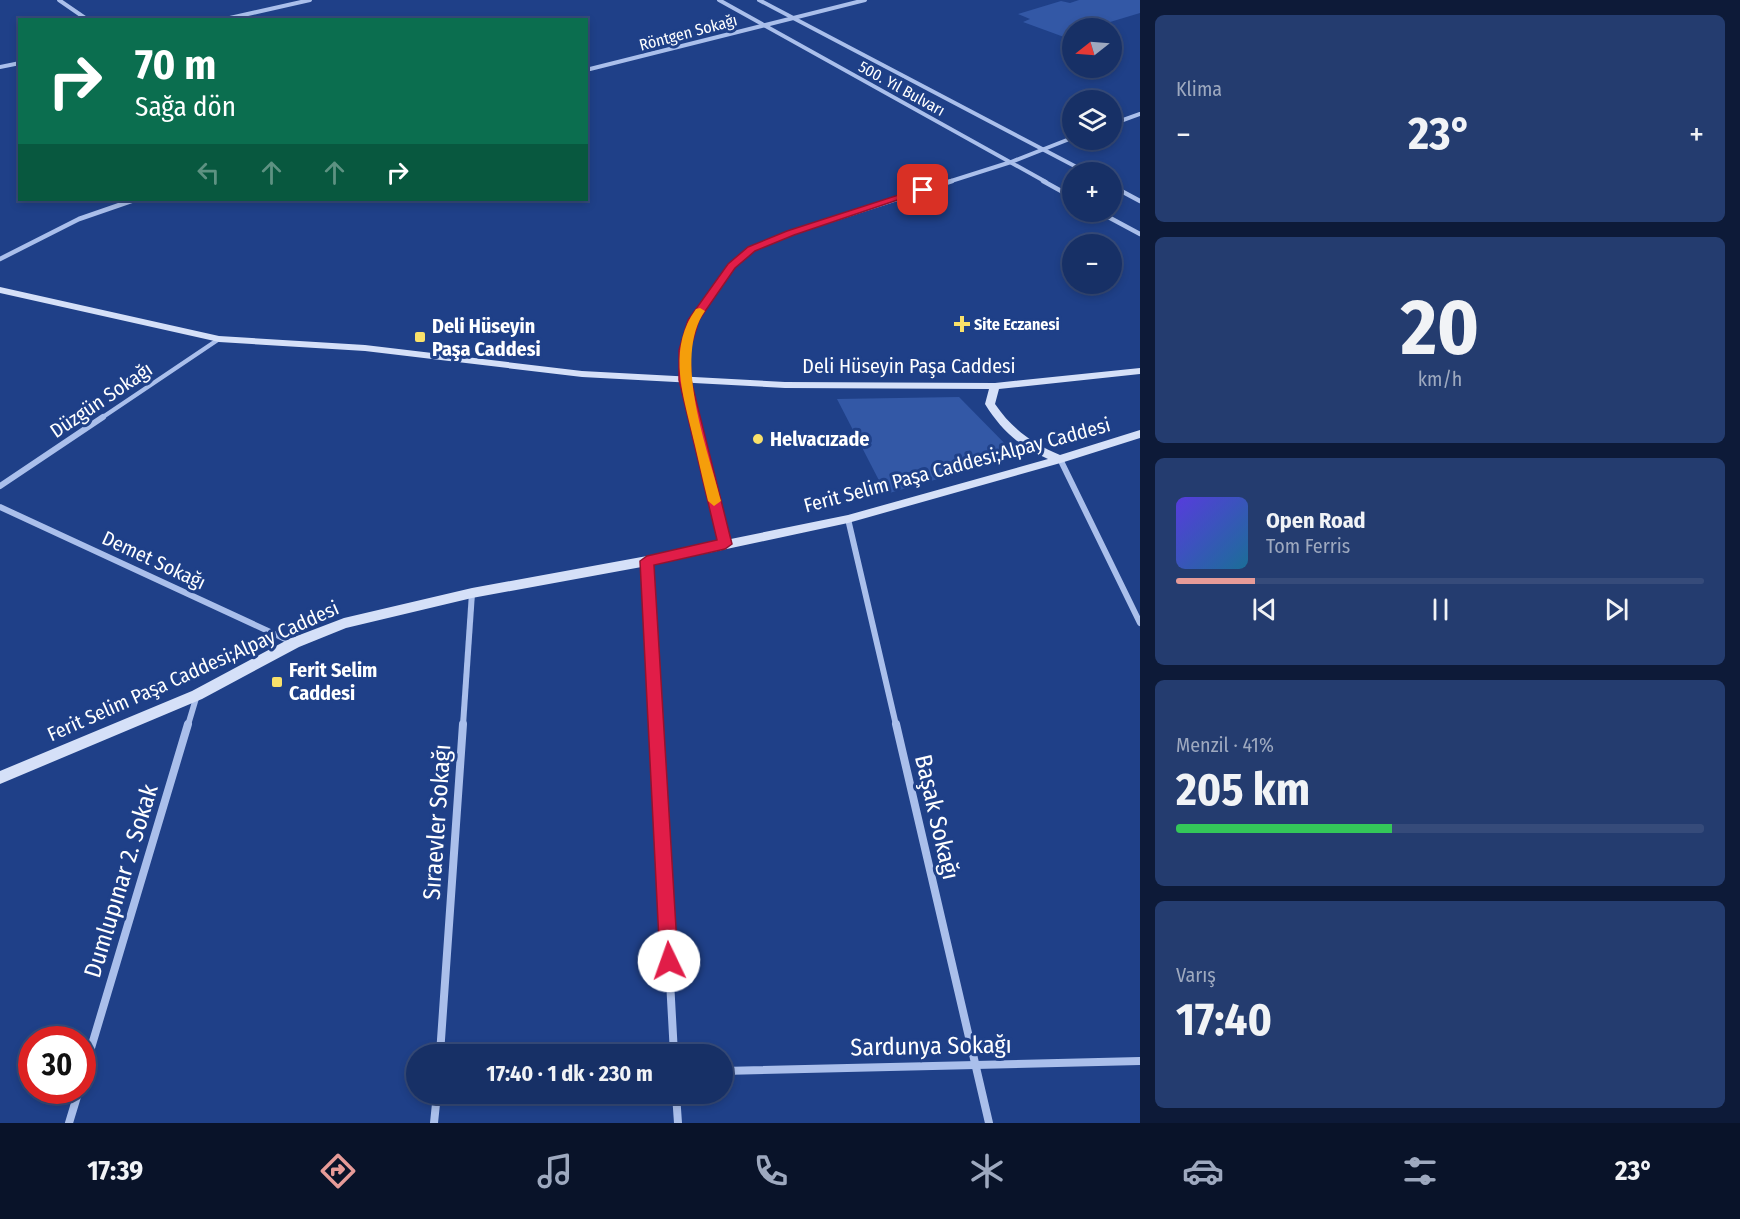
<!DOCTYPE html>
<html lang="tr">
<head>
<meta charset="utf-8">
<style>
	:root { --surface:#173066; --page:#243c6f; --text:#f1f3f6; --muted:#9ea9bf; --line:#364b7a; --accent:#e69b98 }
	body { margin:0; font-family:"Fira Sans Condensed",sans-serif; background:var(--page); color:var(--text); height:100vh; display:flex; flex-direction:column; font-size:22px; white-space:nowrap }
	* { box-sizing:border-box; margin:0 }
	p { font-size:20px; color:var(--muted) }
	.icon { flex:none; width:33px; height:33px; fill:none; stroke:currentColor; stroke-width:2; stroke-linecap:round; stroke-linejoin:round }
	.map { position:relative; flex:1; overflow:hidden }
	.details { display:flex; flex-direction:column; gap:15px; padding:15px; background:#0d1a38; width:600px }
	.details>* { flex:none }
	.guide { position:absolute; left:18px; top:18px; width:570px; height:183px; border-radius:0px; box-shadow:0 3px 9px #0003,0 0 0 2px var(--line); background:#0b6e4f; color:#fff; overflow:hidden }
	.needle { width:39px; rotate:253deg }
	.fabs { position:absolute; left:1062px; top:18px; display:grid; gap:12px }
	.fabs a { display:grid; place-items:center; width:60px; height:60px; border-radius:50%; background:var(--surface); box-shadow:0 3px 9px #0003,0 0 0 2px var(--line); font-size:30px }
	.speed { position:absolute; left:18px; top:1026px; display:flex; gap:12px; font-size:30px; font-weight:700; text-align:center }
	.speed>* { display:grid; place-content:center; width:78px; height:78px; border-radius:50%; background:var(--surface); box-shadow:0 3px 9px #0003,0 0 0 2px var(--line); line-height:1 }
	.speed .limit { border:9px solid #d22; background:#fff; color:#111 }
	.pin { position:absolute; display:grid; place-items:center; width:51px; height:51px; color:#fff; margin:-26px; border-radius:12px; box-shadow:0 3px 9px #0006 }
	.me { position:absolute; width:66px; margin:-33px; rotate:357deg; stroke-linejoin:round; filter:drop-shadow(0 0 4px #0008) }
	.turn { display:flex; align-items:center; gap:21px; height:126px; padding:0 18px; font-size:27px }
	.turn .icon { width:78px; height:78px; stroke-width:2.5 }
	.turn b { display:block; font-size:42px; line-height:51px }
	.lanes { display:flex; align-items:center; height:57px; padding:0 18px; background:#0003; justify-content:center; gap:30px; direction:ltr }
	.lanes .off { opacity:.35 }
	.big { font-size:45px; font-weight:700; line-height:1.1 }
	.details .widget { flex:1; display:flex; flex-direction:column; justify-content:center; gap:9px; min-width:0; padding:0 21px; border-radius:9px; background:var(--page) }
	.details .dial { align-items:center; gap:0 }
	.dial b { font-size:78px; line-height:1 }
	.song { display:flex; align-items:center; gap:18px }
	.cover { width:72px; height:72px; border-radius:9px; background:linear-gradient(135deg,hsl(250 70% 55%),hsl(200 70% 35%)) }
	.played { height:6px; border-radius:3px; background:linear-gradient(90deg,var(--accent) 15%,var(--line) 15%) }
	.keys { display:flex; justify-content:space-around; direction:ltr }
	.heat { display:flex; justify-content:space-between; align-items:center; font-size:33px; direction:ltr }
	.charge { height:9px; border-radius:4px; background:linear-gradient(90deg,#34c759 41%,var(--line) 0) }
	.trip { position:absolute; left:406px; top:1044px; width:327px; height:60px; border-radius:30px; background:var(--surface); box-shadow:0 3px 9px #0003,0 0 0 2px var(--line); font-weight:700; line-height:60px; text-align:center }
	.tabs { display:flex; height:96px; justify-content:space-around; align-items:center; background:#091329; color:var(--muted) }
	.tabs .icon { width:42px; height:42px }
	.tabs .active { color:var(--accent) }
	.tabs b { font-size:27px; color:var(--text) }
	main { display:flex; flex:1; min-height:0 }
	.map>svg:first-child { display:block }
	.green { fill:#3358a6 }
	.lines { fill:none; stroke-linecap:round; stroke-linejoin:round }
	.street-far3 { stroke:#aabfeb; stroke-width:4 }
	.street-far2 { stroke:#aabfeb; stroke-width:4.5 }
	.street-far1 { stroke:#aabfeb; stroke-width:6 }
	.street { stroke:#aabfeb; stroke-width:8 }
	.secondary { fill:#d5e0f8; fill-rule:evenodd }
	.route { fill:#e11d48; stroke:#92132f; stroke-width:1.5 }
	.slow { fill:#f59e0b }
	.poi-dot { fill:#f9e16a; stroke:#1f4088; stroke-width:2 }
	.labels { text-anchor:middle; stroke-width:6; stroke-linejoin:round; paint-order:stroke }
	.far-street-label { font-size:16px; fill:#fff; stroke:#1f4088 }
	.far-poi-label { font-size:16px; font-weight:bold; fill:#fff; stroke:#1f4088; text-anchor:start }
	.poi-label { font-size:20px; font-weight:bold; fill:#fff; stroke:#1f4088; text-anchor:start }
	.street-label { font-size:20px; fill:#fff; stroke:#1f4088 }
	.near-street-label { font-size:24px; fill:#fff; stroke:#1f4088 }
</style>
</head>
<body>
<main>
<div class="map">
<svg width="1140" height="1123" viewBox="0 0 1140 1123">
	<rect width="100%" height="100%" fill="#1f4088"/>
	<g class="green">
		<polygon points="1079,0 1140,0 1140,13 1090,28 1072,28 1072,34 1064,37 1023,22 1030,19 1018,14 1061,1 1070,3"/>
		<polygon points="959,397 1017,456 886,494 837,399"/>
	</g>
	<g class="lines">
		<g class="street-far3">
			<polyline points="59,0 88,20"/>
			<polyline points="719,0 1046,182"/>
			<polyline points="759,0 1086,172"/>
			<polyline points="221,20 310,0"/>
			<polyline points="0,67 20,63"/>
			<polyline points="586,70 865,0"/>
			<polyline points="1112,124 1140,114"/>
			<polyline points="948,182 1011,162 1072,138"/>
		</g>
		<g class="street-far2">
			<polyline points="1043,181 1072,197"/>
			<polyline points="1112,186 1140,201"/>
			<polyline points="1099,212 1140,234"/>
			<polyline points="0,259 79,219 134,200"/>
			<polyline points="100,419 219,339"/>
			<polyline points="694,419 685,380 685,350 694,319 732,266 752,249 791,233 952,181"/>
		</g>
		<g class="street-far1">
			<polyline points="694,417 725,544"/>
			<polyline points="1060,459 1140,623"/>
			<polyline points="0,486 103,417"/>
			<polyline points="0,507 294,643"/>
			<polyline points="848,519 896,725"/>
			<polyline points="647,561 656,725"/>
			<polyline points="188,725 197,695"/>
			<polyline points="463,725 472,593"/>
		</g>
		<g class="street">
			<polyline points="656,724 674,1054"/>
			<polyline points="896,724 989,1123"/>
			<polyline points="440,1054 463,724"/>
			<polyline points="723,1071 1140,1061"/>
			<polyline points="82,1078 188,724"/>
			<polyline points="676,1094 678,1123"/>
			<polyline points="69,1123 79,1090"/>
			<polyline points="434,1123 437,1094"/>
		</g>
		<path class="secondary" d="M0,287L219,336L365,345L582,371L785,382L995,383L1140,368V374L999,389L995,404C1012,429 1033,444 1060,455L1140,430V438L1064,462L848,523L647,566L472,598L346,628L299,647L202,699L0,784V771L192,691L289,639L344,618L472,588L647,556L848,515L1048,459C1020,447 1001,430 985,404L989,389L785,388L582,377L365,351L219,342L0,293Z"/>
	</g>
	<polygon class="route" points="920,188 927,190 794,235 755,251 735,268 699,320 690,350 691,380 732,544 725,549 654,565 678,961 676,967 669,970 663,967 660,961 640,561 647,556 717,540 679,380 679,350 688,320 728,264 748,247 787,231"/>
	<path class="slow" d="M700,308L705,311C672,358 708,449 721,501L714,506L708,501C702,477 697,453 691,429C681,388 669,346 696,309Z"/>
	<g class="poi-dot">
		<path d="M959 315h6v6h6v6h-6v6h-6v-6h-6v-6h6z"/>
		<rect x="414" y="331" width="12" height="12" rx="3"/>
		<circle cx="758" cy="439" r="6"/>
		<rect x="271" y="676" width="12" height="12" rx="3"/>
	</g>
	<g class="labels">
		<g class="far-street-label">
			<text transform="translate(688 32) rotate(-15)" y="6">Röntgen Sokağı</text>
			<text transform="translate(902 88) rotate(29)" y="6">500. Yıl Bulvarı</text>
		</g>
		<g class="far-poi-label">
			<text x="974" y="330">Site Eczanesi</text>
		</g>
		<g class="poi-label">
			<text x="432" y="333">Deli Hüseyin<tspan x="432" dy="23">Paşa Caddesi</tspan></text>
			<text x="770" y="446">Helvacızade</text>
			<text x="289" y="677">Ferit Selim<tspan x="289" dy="23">Caddesi</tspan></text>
		</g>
		<g class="street-label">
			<text x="909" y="373">Deli Hüseyin Paşa Caddesi</text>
			<text transform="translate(101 400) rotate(-34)" y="7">Düzgün Sokağı</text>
			<text transform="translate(957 465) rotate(-15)" y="7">Ferit Selim Paşa Caddesi;Alpay Caddesi</text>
			<text transform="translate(154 560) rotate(25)" y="7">Demet Sokağı</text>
			<text transform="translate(193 671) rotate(-24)" y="7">Ferit Selim Paşa Caddesi;Alpay Caddesi</text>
		</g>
		<g class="near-street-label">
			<text transform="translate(937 817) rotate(77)" y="8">Başak Sokağı</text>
			<text transform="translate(437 822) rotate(-86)" y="8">Sıraevler Sokağı</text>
			<text transform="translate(121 881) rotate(-73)" y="8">Dumlupınar 2. Sokak</text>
			<text transform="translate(931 1046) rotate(-1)" y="8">Sardunya Sokağı</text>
		</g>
	</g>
</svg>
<div class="fabs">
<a><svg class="needle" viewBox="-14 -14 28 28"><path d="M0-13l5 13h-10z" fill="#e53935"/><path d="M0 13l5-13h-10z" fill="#9ea9bf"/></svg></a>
<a><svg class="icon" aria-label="layers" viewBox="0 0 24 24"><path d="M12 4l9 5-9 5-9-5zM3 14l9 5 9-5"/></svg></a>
<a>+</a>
<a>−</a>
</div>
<div class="speed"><div class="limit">30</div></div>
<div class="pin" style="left:923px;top:190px;background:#d93025"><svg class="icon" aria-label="arrive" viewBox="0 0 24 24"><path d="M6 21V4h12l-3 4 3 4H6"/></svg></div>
<svg class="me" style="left:669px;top:961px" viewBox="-20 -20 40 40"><circle r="19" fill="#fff"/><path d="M0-13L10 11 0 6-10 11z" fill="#e11d48"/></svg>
<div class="trip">17:40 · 1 dk · 230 m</div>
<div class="guide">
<div class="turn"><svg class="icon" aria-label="right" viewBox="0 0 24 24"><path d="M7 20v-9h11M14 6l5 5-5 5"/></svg><div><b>70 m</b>Sağa dön</div></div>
<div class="lanes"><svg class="icon off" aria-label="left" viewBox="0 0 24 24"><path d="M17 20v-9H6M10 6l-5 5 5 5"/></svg><svg class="icon off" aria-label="ahead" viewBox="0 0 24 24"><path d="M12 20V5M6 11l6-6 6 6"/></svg><svg class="icon off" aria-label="ahead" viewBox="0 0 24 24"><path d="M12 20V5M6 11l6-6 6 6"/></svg><svg class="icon" aria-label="right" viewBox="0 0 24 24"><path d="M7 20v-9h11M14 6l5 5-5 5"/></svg></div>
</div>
</div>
<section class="details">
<div class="widget"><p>Klima</p>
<div class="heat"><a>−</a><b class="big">23°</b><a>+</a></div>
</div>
<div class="widget dial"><b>20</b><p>km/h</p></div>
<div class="widget">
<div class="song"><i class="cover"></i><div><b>Open Road</b><p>Tom Ferris</p></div></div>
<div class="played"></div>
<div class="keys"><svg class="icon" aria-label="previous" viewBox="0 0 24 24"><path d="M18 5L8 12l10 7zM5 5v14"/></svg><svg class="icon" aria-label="pause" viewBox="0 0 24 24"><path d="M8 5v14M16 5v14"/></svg><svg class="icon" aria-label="next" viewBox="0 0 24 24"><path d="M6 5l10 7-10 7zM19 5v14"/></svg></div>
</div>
<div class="widget"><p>Menzil · 41%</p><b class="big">205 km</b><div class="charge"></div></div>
<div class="widget"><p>Varış</p><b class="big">17:40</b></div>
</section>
</main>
<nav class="tabs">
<b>17:39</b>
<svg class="icon active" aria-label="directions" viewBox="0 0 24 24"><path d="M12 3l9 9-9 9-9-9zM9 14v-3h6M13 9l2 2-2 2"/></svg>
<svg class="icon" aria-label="music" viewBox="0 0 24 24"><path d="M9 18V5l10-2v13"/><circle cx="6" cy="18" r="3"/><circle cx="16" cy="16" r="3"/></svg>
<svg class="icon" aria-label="phone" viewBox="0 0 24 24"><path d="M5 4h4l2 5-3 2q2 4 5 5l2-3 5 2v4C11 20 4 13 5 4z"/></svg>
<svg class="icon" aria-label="climate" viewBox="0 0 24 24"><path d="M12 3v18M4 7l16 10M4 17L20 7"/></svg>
<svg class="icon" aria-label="car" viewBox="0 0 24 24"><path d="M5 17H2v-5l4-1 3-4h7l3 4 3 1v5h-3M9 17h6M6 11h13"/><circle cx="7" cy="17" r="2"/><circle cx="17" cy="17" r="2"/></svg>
<svg class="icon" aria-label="filters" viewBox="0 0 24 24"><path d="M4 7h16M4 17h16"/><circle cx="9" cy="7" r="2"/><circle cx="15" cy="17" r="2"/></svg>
<b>23°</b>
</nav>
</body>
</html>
